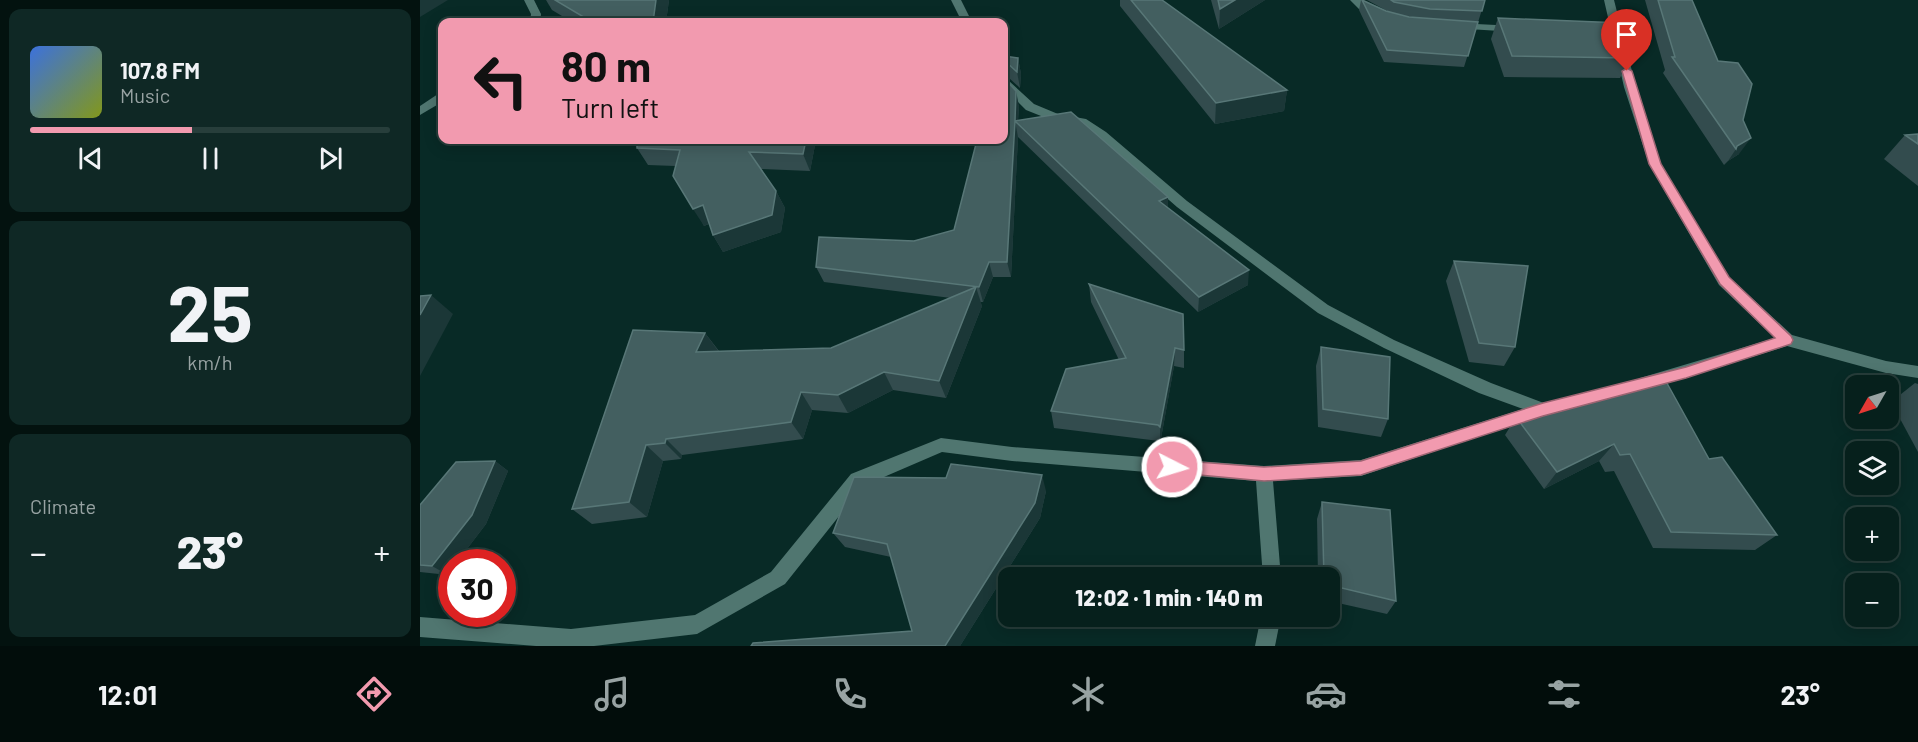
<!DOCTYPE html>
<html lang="en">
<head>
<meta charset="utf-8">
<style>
	:root { --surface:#06201c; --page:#0f2825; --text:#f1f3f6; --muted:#98a3a3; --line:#273e3b; --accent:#f29aaf }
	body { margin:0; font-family:Barlow,sans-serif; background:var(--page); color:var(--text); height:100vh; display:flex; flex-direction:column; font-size:22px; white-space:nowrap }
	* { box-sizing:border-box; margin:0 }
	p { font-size:20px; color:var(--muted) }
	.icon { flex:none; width:33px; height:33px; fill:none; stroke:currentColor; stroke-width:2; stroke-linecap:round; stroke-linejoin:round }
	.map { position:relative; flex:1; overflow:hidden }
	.panel { display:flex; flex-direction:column; gap:9px; padding:9px; background:#03120f; width:420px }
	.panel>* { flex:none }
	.top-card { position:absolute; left:18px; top:18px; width:570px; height:126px; border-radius:12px; box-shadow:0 3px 15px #0003,0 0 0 2px var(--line); background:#f29aaf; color:#111; overflow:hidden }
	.needle { width:39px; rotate:231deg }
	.tools { position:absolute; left:1425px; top:375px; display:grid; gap:12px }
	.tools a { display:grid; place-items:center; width:54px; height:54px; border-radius:12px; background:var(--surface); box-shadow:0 3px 15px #0003,0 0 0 2px var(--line); font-size:30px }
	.speed { position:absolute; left:18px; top:549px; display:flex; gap:12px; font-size:30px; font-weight:700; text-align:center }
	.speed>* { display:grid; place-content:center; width:78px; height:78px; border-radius:50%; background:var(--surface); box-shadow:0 3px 15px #0003,0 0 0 2px var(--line); line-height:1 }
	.speed .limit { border:9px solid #d22; background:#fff; color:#111 }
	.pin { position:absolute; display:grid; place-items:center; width:51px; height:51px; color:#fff; margin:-62px -26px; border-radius:50% 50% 50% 0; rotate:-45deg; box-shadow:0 0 6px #0007 }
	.pin .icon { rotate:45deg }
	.me { position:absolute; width:66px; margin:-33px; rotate:95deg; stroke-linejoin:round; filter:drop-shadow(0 0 4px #0008) }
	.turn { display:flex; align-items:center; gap:21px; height:126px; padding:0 24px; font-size:27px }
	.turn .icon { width:78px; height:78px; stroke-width:2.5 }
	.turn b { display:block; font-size:42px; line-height:51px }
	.big { font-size:45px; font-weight:800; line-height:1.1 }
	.panel .card { flex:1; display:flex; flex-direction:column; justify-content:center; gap:9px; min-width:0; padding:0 21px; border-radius:12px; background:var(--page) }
	.panel .dial { align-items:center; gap:0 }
	.dial b { font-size:78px; line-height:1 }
	.song { display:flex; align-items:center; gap:18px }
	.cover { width:72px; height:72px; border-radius:9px; background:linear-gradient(135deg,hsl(220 70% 55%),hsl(70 70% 35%)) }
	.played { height:6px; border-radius:3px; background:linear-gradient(90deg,var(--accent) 45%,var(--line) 45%) }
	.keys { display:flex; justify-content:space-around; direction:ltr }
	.heat { display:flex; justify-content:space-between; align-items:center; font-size:33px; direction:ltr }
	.trip { position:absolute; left:578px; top:567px; width:342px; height:60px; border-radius:12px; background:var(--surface); box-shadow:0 3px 15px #0003,0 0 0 2px var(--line); font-weight:800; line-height:60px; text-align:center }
	.tabs { display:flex; height:96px; justify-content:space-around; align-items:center; background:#020d0b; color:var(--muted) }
	.tabs .icon { width:42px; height:42px }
	.tabs .active { color:var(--accent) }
	.tabs b { font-size:27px; color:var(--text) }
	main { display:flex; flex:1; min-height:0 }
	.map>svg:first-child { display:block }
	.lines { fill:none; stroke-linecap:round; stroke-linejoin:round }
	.minor { fill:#507670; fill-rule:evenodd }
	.wall { fill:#334c4e }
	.shaded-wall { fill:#1b3737 }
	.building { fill:#435f60; stroke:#587777; stroke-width:1.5 }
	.route { fill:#f29aaf; stroke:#9d6472; stroke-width:1.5 }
</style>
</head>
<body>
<main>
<section class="panel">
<div class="card">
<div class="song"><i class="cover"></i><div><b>107.8 FM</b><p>Music</p></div></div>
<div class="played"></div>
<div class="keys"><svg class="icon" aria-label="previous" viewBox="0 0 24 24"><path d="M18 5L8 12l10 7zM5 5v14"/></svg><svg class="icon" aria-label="pause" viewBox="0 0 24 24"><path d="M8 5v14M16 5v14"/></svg><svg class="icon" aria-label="next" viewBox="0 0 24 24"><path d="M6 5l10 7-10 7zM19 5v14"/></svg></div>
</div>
<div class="card dial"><b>25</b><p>km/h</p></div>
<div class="card"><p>Climate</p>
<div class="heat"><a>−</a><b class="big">23°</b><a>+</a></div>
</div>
</section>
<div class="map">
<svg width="1498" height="646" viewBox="0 0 1498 646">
	<rect width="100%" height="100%" fill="#082a26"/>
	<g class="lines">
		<g class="minor">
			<polygon points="104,0 114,0 121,14 120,22 110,22 111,14"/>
			<polygon points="531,0 541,0 552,22 542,22"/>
			<polygon points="930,0 941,0 948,6 964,13 959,16 940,10"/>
			<polygon points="1184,0 1194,0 1216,87 1241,164 1309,277 1372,335 1466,361 1498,366 1498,378 1466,373 1367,346 1226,390 1220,388 1218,383 1220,378 1355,338 1299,285 1229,164 1204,87"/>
			<polygon points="1036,23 1096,26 1101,29 1096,32 1032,28 1031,26"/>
			<polygon points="584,79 588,80 614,104 638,114 666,119 686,132 767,201 908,305 974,340 1071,383 1129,405 1131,410 1129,415 1120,416 941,476 853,481 861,578 843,578 836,481 592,461 522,452 443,486 365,584 277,634 174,646 116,646 0,637 0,617 151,629 275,615 351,572 431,474 521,438 592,447 844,466 941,460 1103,409 1059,393 964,348 898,313 757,207 678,138 658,125 631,120 606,110 584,88"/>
			<polygon points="18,94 22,94 22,102 0,115 0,106"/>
			<polygon points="841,616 861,616 855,646 835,646"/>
		</g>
	</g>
	<g class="wall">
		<polygon points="126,0 249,0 246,22 152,22 132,10"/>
		<polygon points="700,0 742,0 867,90 864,111 795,124 700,6"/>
		<polygon points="791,0 845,0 799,29"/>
		<polygon points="941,0 944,0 966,11 971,13 947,0 1065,0 1044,67 964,62 939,10"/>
		<polygon points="1225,0 1272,0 1323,120 1319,154 1308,161 1304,165 1243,73 1245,70"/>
		<polygon points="1078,18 1210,58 1200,78 1084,77 1071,39"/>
		<polygon points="584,56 598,58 601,74 600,88 589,78 584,79 599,106 598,120 748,208 828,285 778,312 598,137 591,277 573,277 563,302 560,302 562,306 526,398 473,390 428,413 392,410 383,439 262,455 261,459 243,461 227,517 172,524 152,509 285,333 299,351 411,348 531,298 404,282 396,267 534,230"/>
		<polygon points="1498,134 1498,186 1464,159 1485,135"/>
		<polygon points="217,140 396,140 390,171 341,169 356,191 365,208 361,232 303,252 293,235 289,224 284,226 255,166 228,165 217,148"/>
		<polygon points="1034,261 1095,347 1084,366 1049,362 1026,281"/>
		<polygon points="669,284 764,350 764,368 754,366 740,444 739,441 634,428 631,411 699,360 671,302"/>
		<polygon points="901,347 968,419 961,437 898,427 896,366"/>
		<polygon points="1495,383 1498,384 1498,452 1471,402"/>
		<polygon points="1096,417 1289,459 1357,535 1335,550 1233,548 1194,471 1185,472 1179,461 1124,489 1085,435"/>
		<polygon points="75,461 88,471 66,524 37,562 32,562 28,575 0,572 0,505"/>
		<polygon points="626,491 620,518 540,646 331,646 492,631 471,557 425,547 413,533"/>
		<polygon points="902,502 976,601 967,614 909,601 909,578 898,578 897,519"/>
	</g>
	<g class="shaded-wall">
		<polygon points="0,0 28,0 0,17"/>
		<polygon points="236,0 249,0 246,22 233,22"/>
		<polygon points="815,0 845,0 799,29 800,9"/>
		<polygon points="598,58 601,74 600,88 597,72"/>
		<polygon points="586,62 589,78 584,79 584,63"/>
		<polygon points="867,90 864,111 795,124 796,103"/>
		<polygon points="596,91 599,106 598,124 595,121"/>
		<polygon points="595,121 598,137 591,277 587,262"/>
		<polygon points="1331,138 1319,154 1308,161 1316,149 1317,146"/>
		<polygon points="386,140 396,140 390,171 383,154"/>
		<polygon points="356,191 365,208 361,232 303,252 293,235"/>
		<polygon points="748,197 748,213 739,201"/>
		<polygon points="283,205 293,222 284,226 273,209"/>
		<polygon points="569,262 573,277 563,302 559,287"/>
		<polygon points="829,270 828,285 778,312 779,297"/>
		<polygon points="556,287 562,306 526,398 519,381"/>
		<polygon points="11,295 33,314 0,376 0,315"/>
		<polygon points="285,333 299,352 276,352"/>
		<polygon points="755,348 754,366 740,444 740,427"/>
		<polygon points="464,372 473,390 428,413 418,395"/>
		<polygon points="381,392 392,410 383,439 371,422"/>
		<polygon points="246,439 262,455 261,459 245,443"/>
		<polygon points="1194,444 1179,461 1124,489 1137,472"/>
		<polygon points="226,445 243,461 227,517 209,502"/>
		<polygon points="75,461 88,471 66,524 37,562 32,562 32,570 28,575 12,566"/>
		<polygon points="622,475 626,491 620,518 540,646 525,646"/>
	</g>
	<g class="building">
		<polygon points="135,0 236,0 233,22 172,22"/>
		<polygon points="711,0 742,0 867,90 796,103"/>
		<polygon points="798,0 815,0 800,9"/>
		<polygon points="942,0 966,11 989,17 1058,22 1048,56 967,50"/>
		<polygon points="971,0 1065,0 1062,11 1010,9 974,2"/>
		<polygon points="1238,0 1272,0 1298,61 1318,63 1332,84 1323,120 1331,138 1317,146 1316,149 1252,57 1255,57"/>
		<polygon points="1078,18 1202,23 1210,58 1092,56"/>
		<polygon points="584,56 598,58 597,72 586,62 584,63"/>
		<polygon points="584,78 596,91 595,121 651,112 748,197 739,201 829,270 779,297 595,121 587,262 569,262 559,287 396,267 399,237 494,241 534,230 557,140 584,140"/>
		<polygon points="1498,134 1498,144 1485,135"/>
		<polygon points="217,140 386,140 383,154 329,152 356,191 352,215 293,235 283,205 273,209 253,176 260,150 217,148"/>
		<polygon points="1034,261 1108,266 1095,347 1059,343"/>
		<polygon points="669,284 763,314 764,350 755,348 740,427 738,425 631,411 646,369 706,358"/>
		<polygon points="556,287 519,381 464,372 418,395 381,392 371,422 246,439 245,443 226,445 209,502 152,509 213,330 285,333 276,352 411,348"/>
		<polygon points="11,295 0,315 0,296"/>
		<polygon points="901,347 970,357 968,419 903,409"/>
		<polygon points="1243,376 1289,459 1302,457 1357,535 1251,532 1210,454 1200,455 1194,444 1137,472 1096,417 1166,394"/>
		<polygon points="75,461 52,515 12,566 0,565 0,505 36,462"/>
		<polygon points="531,464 622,475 615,503 525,646 331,646 333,643 492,631 467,544 413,533 434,477 526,478"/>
		<polygon points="902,502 970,510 976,601 909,585 909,578 904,578"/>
	</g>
	<polygon class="route" points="1207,68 1212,71 1241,164 1309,277 1371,336 1373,340 1371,344 1266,378 1123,416 941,475 844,481 747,472 744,467 747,462 752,460 844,467 941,461 1123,403 1266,367 1355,338 1300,284 1229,164 1202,71"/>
</svg>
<div class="tools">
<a><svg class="needle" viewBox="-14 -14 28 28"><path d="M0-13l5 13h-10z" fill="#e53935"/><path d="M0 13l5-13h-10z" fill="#98a3a3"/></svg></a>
<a><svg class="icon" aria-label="layers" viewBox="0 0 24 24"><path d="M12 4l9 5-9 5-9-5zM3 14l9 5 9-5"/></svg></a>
<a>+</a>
<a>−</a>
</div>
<div class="speed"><div class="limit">30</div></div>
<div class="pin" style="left:1207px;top:71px;background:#d93025"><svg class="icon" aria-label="arrive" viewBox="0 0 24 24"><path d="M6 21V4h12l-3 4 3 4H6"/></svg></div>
<svg class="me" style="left:752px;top:467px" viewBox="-20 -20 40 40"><circle r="17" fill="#f29aaf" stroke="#fff" stroke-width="3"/><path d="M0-11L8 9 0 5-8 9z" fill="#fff"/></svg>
<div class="trip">12:02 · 1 min · 140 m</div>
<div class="top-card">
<div class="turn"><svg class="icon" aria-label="left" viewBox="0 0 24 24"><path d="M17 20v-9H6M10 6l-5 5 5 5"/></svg><div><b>80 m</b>Turn left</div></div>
</div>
</div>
</main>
<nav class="tabs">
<b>12:01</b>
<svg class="icon active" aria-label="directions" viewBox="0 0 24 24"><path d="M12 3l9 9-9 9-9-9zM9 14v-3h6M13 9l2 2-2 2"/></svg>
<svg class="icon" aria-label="music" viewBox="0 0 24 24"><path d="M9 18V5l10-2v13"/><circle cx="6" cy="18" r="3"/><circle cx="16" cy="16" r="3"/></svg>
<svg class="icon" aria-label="phone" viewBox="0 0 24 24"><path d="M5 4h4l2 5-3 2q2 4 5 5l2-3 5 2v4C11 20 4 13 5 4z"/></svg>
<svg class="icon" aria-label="climate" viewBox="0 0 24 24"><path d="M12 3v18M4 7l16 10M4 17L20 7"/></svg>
<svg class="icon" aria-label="car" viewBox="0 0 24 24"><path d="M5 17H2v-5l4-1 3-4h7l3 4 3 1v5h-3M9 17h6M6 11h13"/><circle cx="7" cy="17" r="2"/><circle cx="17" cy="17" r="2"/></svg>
<svg class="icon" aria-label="filters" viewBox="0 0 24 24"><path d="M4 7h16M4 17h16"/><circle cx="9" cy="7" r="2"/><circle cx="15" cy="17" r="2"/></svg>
<b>23°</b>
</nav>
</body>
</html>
